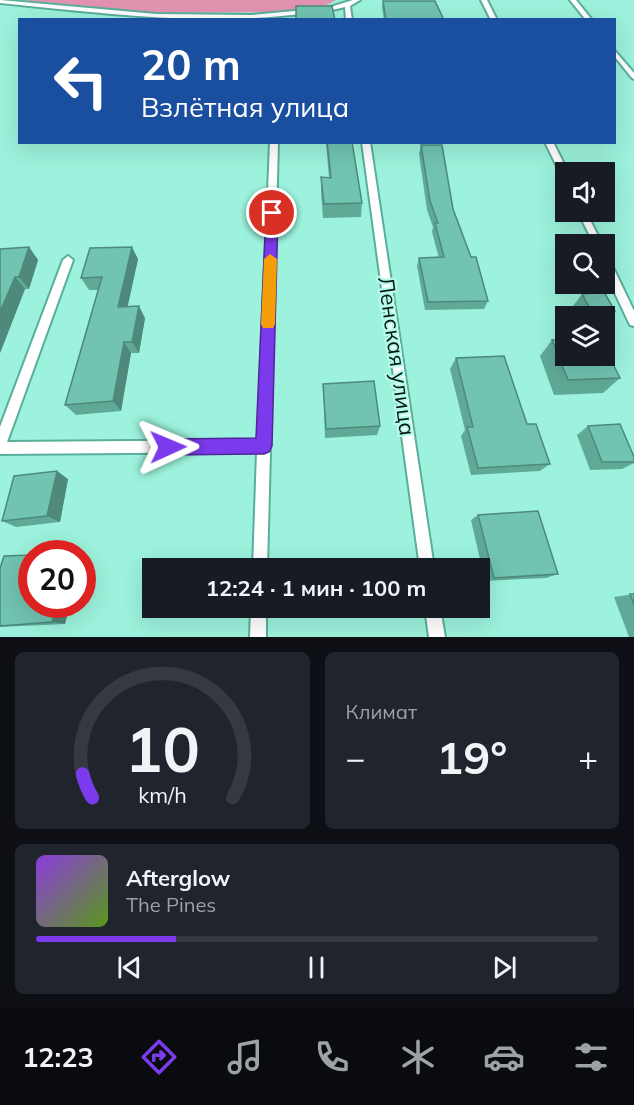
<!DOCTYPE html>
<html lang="ru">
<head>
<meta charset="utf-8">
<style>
	:root { --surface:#171b24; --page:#20242c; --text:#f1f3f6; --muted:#9ea1a6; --line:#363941; --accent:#7c3aed }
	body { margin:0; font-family:Mulish,sans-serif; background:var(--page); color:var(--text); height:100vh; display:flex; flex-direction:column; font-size:22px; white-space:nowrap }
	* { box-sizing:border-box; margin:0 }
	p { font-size:20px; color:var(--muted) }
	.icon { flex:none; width:33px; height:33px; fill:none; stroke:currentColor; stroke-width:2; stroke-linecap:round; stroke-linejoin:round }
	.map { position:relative; height:637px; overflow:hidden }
	.panel { display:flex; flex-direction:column; gap:15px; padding:15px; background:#0d0f14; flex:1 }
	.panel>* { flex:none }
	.top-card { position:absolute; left:18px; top:18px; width:598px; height:126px; border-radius:0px; box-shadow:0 6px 24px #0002; background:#1a4fa0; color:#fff; overflow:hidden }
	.controls { position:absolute; left:555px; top:162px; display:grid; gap:12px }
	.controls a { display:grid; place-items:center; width:60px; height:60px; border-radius:0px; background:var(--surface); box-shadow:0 6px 24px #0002; font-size:30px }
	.speed { position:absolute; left:18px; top:540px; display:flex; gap:12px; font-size:30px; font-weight:700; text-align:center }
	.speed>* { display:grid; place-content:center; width:78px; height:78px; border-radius:50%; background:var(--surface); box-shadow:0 6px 24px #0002; line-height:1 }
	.speed .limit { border:9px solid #d22; background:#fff; color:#111 }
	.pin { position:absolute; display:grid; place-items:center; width:51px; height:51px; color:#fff; margin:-26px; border:3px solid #fff; border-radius:50%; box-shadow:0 2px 6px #0007 }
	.me { position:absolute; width:66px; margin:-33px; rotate:89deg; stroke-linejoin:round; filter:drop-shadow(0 0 4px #0008) }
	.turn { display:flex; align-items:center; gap:21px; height:126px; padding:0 24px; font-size:27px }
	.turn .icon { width:78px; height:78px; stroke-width:2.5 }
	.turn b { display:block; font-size:42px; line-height:51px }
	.big { font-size:45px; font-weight:700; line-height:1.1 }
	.panel .tile { flex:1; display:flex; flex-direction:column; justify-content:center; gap:9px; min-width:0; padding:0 21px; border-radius:9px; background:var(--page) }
	.panel .dial { align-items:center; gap:0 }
	.dial svg { height:156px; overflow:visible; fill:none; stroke:var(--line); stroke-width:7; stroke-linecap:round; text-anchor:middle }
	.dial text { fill:var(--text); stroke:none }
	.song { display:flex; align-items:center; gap:18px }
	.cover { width:72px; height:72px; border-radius:9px; background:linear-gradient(135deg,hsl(270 70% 55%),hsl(90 70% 35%)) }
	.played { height:6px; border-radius:3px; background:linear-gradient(90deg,var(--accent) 25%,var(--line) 25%) }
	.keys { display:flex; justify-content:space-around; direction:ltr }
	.heat { display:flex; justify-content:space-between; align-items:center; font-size:33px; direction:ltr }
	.panel .tiles { flex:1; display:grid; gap:15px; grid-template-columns:1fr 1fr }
	.tile:last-child { grid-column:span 2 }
	.trip { position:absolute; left:142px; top:558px; width:348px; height:60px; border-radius:0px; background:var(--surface); box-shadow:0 6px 24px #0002; font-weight:700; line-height:60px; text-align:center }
	.tabs { display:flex; height:96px; justify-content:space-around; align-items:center; background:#090b0e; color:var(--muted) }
	.tabs .icon { width:42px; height:42px }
	.tabs .selected { color:var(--accent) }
	.tabs b { font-size:27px; color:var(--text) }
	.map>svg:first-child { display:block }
	.green { fill:#e293b0 }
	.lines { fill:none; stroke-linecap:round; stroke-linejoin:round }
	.service-casing { stroke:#5aaf9b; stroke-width:4 }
	.service { fill:#fff; fill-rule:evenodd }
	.wall { fill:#60a997 }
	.shaded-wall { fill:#4e897b }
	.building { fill:#70c4b0; stroke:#4e897b; stroke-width:1.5 }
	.route { fill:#7c3aed; stroke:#51269a; stroke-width:1.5 }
	.slow { fill:#f59e0b }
	.labels { text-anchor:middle; stroke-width:4.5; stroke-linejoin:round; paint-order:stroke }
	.street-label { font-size:22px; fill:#011a14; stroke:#b9fbea }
</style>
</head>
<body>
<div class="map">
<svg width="634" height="637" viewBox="0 0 634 637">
	<rect width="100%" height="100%" fill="#9cf2dc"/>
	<polygon class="green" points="22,0 336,0 313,12 129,13"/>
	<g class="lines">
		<g class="service-casing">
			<g id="service">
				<path d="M0,0L156,14L252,15L327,8L353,0H360L350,6L352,20H346L345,7C323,13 302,14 281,16C187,25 93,12 0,3Z"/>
				<polygon points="481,0 487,0 497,20 491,20"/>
				<polygon points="570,0 576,0 592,20 586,20"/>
				<polygon points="615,51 634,73 634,79 632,78 615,57"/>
				<polygon points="270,142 278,142 267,568 253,568 257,452 0,454 0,427 63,260 68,256 73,260 7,442 258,440"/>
				<polygon points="362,142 370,142 434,568 420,568"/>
				<polygon points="545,142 553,142 568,172 566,172 566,180 562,177"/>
				<polygon points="578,212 586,212 602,244 594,244"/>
				<polygon points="604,256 609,259 634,311 634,326 630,325 604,270"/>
				<polygon points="251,608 266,608 266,637 250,637"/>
				<polygon points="425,608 440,608 445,637 429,637"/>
			</g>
		</g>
		<use href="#service" class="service"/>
	</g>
	<g class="wall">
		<polygon points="383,1 444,20 384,20 382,7"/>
		<polygon points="326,142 352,142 362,203 361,217 323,218 321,192 321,177 329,178"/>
		<polygon points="421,145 453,209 471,257 488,301 484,309 425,310 417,266 419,258 439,258 432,232 433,227 427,210 419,154"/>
		<polygon points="29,247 38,260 29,289 25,289 0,353 0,249"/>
		<polygon points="138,259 127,306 145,318 139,353 131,353 121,411 76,415 65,405 98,290 89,290 81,278"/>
		<polygon points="582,294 615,311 604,322 604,316 578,316 573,306"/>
		<polygon points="552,340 620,378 603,393 554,395 540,356"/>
		<polygon points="456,358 527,424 550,464 540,471 471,475 461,436 465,430 450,369"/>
		<polygon points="323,384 380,426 377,435 325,438"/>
		<polygon points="588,426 634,457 634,463 622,469 590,470 577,435"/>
		<polygon points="68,479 60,522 16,527 2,521"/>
		<polygon points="478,515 558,574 546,578 485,581 471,520"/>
		<polygon points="0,568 32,604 70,604 65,624 0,627"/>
		<polygon points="634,594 634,637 629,637 614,597"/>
	</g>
	<g class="shaded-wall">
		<polygon points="29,247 38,260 29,289 19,277"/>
		<polygon points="132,247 138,259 125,319 118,307"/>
		<polygon points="15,277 25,289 0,353 0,312"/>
		<polygon points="139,306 145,318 139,353 132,342"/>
		<polygon points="124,342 131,353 121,411 113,401"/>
		<polygon points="57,471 68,479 60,522 47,516"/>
		<polygon points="56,604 70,604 65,624 52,622"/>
	</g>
	<g class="building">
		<polygon points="383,1 435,1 444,20 386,20"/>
		<polygon points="296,6 332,6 335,20 296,20"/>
		<polygon points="327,142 352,142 362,203 324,204 321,177 331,178"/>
		<polygon points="421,145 442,145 453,209 471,257 476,257 488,301 428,302 419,258 444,257 435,223 438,223 430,201"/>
		<polygon points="29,247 19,277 15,277 0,312 0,249"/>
		<polygon points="132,247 118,307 139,306 132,342 124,342 113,401 65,405 102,277 81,278 90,248"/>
		<polygon points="604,292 615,311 592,312 582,294"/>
		<polygon points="566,339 566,356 604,356 604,346 620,378 568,380 552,340"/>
		<polygon points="504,356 527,424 536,424 550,464 478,468 467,427 473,427 456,358"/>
		<polygon points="374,381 380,426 326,429 323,384"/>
		<polygon points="620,424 634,457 634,462 602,462 588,426"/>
		<polygon points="57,471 47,516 2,521 14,476"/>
		<polygon points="538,511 558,574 494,578 478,515"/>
		<polygon points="32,555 32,604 56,604 52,622 0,626 0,568 4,556"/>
		<polygon points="630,594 634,594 634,605"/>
	</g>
	<polygon class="route" points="272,209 278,213 272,446 269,452 264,454 168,455 162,452 160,447 162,441 168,439 256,438 266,213"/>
	<polygon class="slow" points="270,254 277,259 275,324 273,328 263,328 261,324 264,259"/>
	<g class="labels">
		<g class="street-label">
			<text transform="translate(397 356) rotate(82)" y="8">Ленская улица</text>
		</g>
	</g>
</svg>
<div class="controls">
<a><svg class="icon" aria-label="sound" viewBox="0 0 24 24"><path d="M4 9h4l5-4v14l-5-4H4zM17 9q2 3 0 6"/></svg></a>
<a><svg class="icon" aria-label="search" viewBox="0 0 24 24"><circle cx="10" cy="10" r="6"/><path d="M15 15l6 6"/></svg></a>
<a><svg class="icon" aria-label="layers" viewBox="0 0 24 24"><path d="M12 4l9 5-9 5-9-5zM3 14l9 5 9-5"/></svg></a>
</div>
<div class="speed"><div class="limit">20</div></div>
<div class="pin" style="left:272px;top:213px;background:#d93025"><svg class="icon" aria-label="arrive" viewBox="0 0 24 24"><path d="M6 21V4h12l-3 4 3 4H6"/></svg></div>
<svg class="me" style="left:168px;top:447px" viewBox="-20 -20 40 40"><path d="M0-17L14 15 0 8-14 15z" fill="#7c3aed" stroke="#fff" stroke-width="4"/></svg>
<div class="trip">12:24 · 1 мин · 100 m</div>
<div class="top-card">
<div class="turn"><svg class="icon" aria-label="left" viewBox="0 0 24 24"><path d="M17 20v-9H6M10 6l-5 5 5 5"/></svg><div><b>20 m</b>Взлётная улица</div></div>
</div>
</div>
<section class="panel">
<div class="tiles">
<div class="tile dial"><svg viewBox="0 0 100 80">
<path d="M14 69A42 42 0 1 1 86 69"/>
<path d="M14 69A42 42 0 0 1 9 57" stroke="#7c3aed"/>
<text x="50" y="56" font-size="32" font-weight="700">10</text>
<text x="50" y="72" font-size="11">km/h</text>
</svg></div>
<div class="tile"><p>Климат</p>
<div class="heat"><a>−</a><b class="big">19°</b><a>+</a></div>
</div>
<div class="tile">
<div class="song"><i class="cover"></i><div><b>Afterglow</b><p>The Pines</p></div></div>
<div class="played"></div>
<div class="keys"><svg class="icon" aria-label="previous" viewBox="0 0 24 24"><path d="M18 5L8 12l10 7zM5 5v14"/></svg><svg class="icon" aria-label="pause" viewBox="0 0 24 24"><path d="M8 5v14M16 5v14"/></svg><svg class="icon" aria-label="next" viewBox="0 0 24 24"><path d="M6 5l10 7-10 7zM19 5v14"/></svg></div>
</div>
</div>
</section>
<nav class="tabs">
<b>12:23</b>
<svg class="icon selected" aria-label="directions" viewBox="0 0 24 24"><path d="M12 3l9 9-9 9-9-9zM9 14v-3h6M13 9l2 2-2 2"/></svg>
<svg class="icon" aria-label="music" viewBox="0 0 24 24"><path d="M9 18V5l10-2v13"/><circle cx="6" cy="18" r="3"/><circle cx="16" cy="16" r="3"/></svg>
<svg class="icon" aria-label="phone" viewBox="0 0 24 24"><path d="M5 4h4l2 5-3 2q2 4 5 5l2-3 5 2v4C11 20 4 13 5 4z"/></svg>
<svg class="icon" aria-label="climate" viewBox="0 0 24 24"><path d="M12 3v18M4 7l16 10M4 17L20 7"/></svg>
<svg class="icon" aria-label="car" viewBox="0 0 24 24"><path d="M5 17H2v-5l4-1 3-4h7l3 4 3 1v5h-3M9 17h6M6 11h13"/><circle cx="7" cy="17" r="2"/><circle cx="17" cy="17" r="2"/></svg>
<svg class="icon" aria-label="filters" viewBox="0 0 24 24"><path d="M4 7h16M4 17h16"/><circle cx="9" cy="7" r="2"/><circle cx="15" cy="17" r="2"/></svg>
</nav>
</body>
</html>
